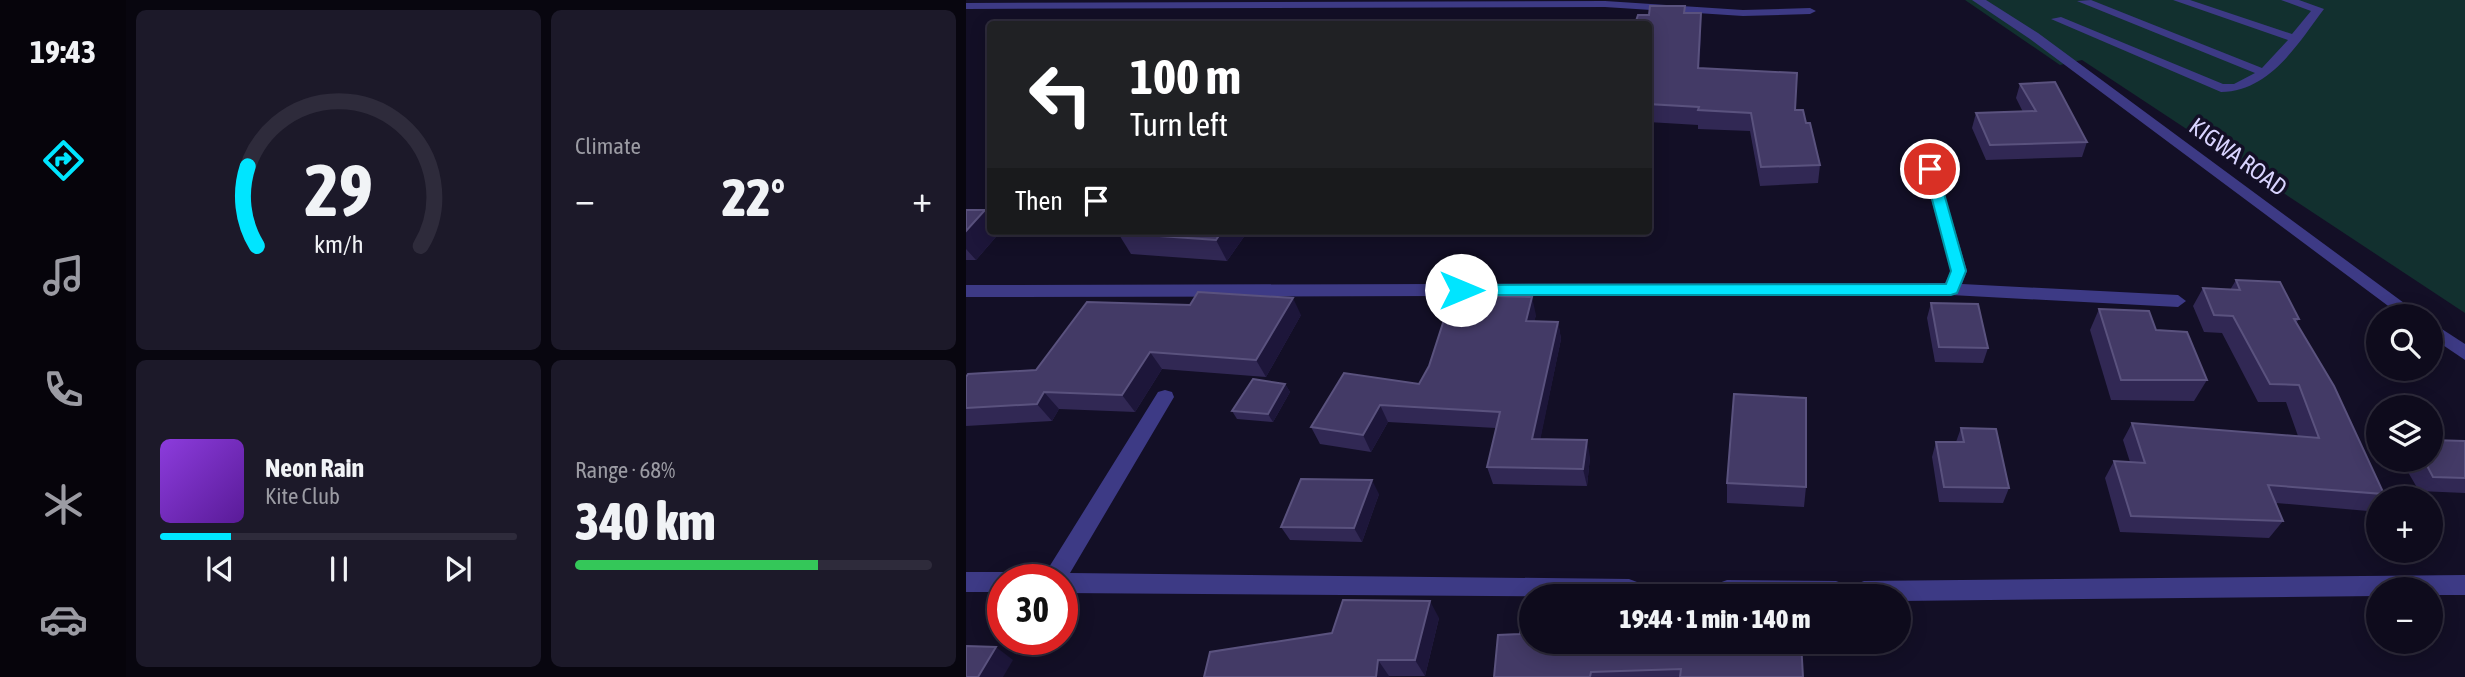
<!DOCTYPE html>
<html lang="en">
<head>
<meta charset="utf-8">
<style>
	:root { --surface:#0e0b1c; --page:#1c1929; --text:#f1f3f6; --muted:#9b9ba3; --line:#2e2b3b; --accent:#00e5ff }
	body { margin:0; font-family:"Asap Condensed",sans-serif; background:var(--page); color:var(--text); height:100vh; display:flex; flex-direction:column; font-size:26px; white-space:nowrap }
	* { box-sizing:border-box; margin:0 }
	p { font-size:23px; color:var(--muted) }
	.icon { flex:none; width:38px; height:38px; fill:none; stroke:currentColor; stroke-width:2; stroke-linecap:round; stroke-linejoin:round }
	.map { position:relative; flex:1; overflow:hidden }
	.details { display:flex; flex-direction:column; gap:10px; padding:10px; background:#08060f; width:840px }
	.details>* { flex:none }
	.guide { position:absolute; left:21px; top:21px; width:665px; height:214px; border-radius:7px; box-shadow:0 4px 18px #0003,0 0 0 2px var(--line); background:#202124; color:#fff; overflow:hidden }
	.buttons { position:absolute; left:1400px; top:304px; display:grid; gap:14px }
	.buttons a { display:grid; place-items:center; width:77px; height:77px; border-radius:50%; background:var(--surface); box-shadow:0 4px 18px #0003,0 0 0 2px var(--line); font-size:35px }
	.speed { position:absolute; left:21px; top:564px; display:flex; gap:14px; font-size:35px; font-weight:700; text-align:center }
	.speed>* { display:grid; place-content:center; width:91px; height:91px; border-radius:50%; background:var(--surface); box-shadow:0 4px 18px #0003,0 0 0 2px var(--line); line-height:1 }
	.speed .limit { border:10px solid #d22; background:#fff; color:#111 }
	.pin { position:absolute; display:grid; place-items:center; width:60px; height:60px; color:#fff; margin:-30px; border:4px solid #fff; border-radius:50%; box-shadow:0 2px 7px #0007 }
	.me { position:absolute; width:77px; margin:-38px; rotate:90deg; stroke-linejoin:round; filter:drop-shadow(0 0 5px #0008) }
	.turn { display:flex; align-items:center; gap:24px; height:147px; padding:0 28px; font-size:32px }
	.turn .icon { width:91px; height:91px; stroke-width:2.5 }
	.turn b { display:block; font-size:49px; line-height:60px }
	.then { display:flex; align-items:center; height:66px; padding:0 28px; background:#0003; gap:14px; font-size:26px }
	.big { font-size:52px; font-weight:800; line-height:1.1 }
	.details .widget { flex:1; display:flex; flex-direction:column; justify-content:center; gap:10px; min-width:0; padding:0 24px; border-radius:10px; background:var(--page) }
	.details .dial { align-items:center; gap:0 }
	.dial svg { height:182px; overflow:visible; fill:none; stroke:var(--line); stroke-width:7; stroke-linecap:round; text-anchor:middle }
	.dial text { fill:var(--text); stroke:none }
	.song { display:flex; align-items:center; gap:21px }
	.cover { width:84px; height:84px; border-radius:10px; background:linear-gradient(135deg,hsl(270 70% 55%),hsl(270 70% 35%)) }
	.played { height:7px; border-radius:4px; background:linear-gradient(90deg,var(--accent) 20%,var(--line) 20%) }
	.keys { display:flex; justify-content:space-around; direction:ltr }
	.heat { display:flex; justify-content:space-between; align-items:center; font-size:38px; direction:ltr }
	.charge { height:10px; border-radius:5px; background:linear-gradient(90deg,#34c759 68%,var(--line) 0) }
	.details .tiles { flex:1; display:grid; gap:10px; grid-template-columns:repeat(2,1fr) }
	.trip { position:absolute; left:553px; top:584px; width:392px; height:70px; border-radius:35px; background:var(--surface); box-shadow:0 4px 18px #0003,0 0 0 2px var(--line); font-weight:800; line-height:70px; text-align:center }
	main { display:flex; flex:1; min-height:0 }
	.dock { display:flex; flex-direction:column; width:126px; justify-content:space-around; align-items:center; background:#06040b; color:var(--muted) }
	.dock .icon { width:49px; height:49px }
	.dock .active { color:var(--accent) }
	.dock b { font-size:32px; color:var(--text) }
	.map>svg:first-child { display:block }
	.green { fill:#12302f }
	.lines { fill:none; stroke-linecap:round; stroke-linejoin:round }
	.minor { fill:#3d3a85; fill-rule:evenodd }
	.wall { fill:#312854 }
	.shaded-wall { fill:#1d163a }
	.building { fill:#433a66; stroke:#5a527e; stroke-width:2 }
	.route { fill:#00e5ff; stroke:#0095a6; stroke-width:2 }
	.labels { text-anchor:middle; stroke-width:7; stroke-linejoin:round; paint-order:stroke }
	.street-label { font-size:24px; fill:#d9d4ff; stroke:#130f26 }
</style>
</head>
<body>
<main>
<nav class="dock">
<b>19:43</b>
<svg class="icon active" aria-label="directions" viewBox="0 0 24 24"><path d="M12 3l9 9-9 9-9-9zM9 14v-3h6M13 9l2 2-2 2"/></svg>
<svg class="icon" aria-label="music" viewBox="0 0 24 24"><path d="M9 18V5l10-2v13"/><circle cx="6" cy="18" r="3"/><circle cx="16" cy="16" r="3"/></svg>
<svg class="icon" aria-label="phone" viewBox="0 0 24 24"><path d="M5 4h4l2 5-3 2q2 4 5 5l2-3 5 2v4C11 20 4 13 5 4z"/></svg>
<svg class="icon" aria-label="climate" viewBox="0 0 24 24"><path d="M12 3v18M4 7l16 10M4 17L20 7"/></svg>
<svg class="icon" aria-label="car" viewBox="0 0 24 24"><path d="M5 17H2v-5l4-1 3-4h7l3 4 3 1v5h-3M9 17h6M6 11h13"/><circle cx="7" cy="17" r="2"/><circle cx="17" cy="17" r="2"/></svg>
</nav>
<section class="details">
<div class="tiles">
<div class="widget dial"><svg viewBox="0 0 100 80">
<path d="M14 69A42 42 0 1 1 86 69"/>
<path d="M14 69A42 42 0 0 1 10 34" stroke="#00e5ff"/>
<text x="50" y="56" font-size="32" font-weight="700">29</text>
<text x="50" y="72" font-size="11">km/h</text>
</svg></div>
<div class="widget"><p>Climate</p>
<div class="heat"><a>−</a><b class="big">22°</b><a>+</a></div>
</div>
<div class="widget">
<div class="song"><i class="cover"></i><div><b>Neon Rain</b><p>Kite Club</p></div></div>
<div class="played"></div>
<div class="keys"><svg class="icon" aria-label="previous" viewBox="0 0 24 24"><path d="M18 5L8 12l10 7zM5 5v14"/></svg><svg class="icon" aria-label="pause" viewBox="0 0 24 24"><path d="M8 5v14M16 5v14"/></svg><svg class="icon" aria-label="next" viewBox="0 0 24 24"><path d="M6 5l10 7-10 7zM19 5v14"/></svg></div>
</div>
<div class="widget"><p>Range · 68%</p><b class="big">340 km</b><div class="charge"></div></div>
</div>
</section>
<div class="map">
<svg width="1499" height="677" viewBox="0 0 1499 677">
	<rect width="100%" height="100%" fill="#130f26"/>
	<polygon class="green" points="999,0 1499,0 1499,313 1116,60 1094,65"/>
	<g class="lines">
		<g class="minor">
			<polygon points="1006,0 1020,0 1072,33 1457,317 1437,317 1064,39"/>
			<path d="M1125,0L1296,68L1322,40L1207,0H1224L1326,34L1345,11L1315,0H1333L1358,9C1331,45 1304,91 1255,92L1085,19L1095,17L1257,84H1268L1289,73L1111,1Z"/>
			<polygon points="639,1 777,10 844,8 850,11 844,14 777,16 639,7 0,9 0,3"/>
			<polygon points="964,165 971,169 1001,271 996,284 1212,295 1220,301 1212,307 985,295 0,297 0,285 979,283 985,271 957,169"/>
			<polygon points="1465,322 1499,344 1499,360 1465,337"/>
			<polygon points="199,390 206,392 208,397 104,573 663,579 671,582 674,589 669,597 96,593 96,579 77,579 80,572 192,392"/>
			<polygon points="0,572 37,572 45,575 47,579 37,579 37,592 0,592"/>
			<polygon points="1499,575 1499,595 1465,595 1465,590 1412,590 1412,596 933,601 933,597 890,597 887,591 890,584 898,581"/>
			<polygon points="761,580 870,581 878,584 881,591 878,597 753,597 750,590 753,583"/>
		</g>
	</g>
	<g class="wall">
		<polygon points="719,6 719,13 735,31 733,68 829,110 840,123 854,165 852,183 794,186 784,131 732,129 732,125 682,122 683,15"/>
		<polygon points="1054,84 1121,142 1116,157 1020,160 1006,128 1010,113 1057,112 1050,98"/>
		<polygon points="0,210 24,231 35,231 10,260 0,260"/>
		<polygon points="282,231 261,261 165,254 152,233"/>
		<polygon points="1270,280 1333,319 1330,323 1418,494 1414,499 1412,499 1412,500 1402,511 1310,503 1317,521 1303,538 1154,532 1139,478 1148,461 1164,462 1157,440 1166,423 1332,436 1320,402 1292,402 1256,333 1238,332 1227,306 1237,288 1264,290"/>
		<polygon points="965,303 1022,348 1017,363 969,362 961,318"/>
		<polygon points="1133,309 1190,330 1241,380 1228,401 1145,400 1124,330"/>
		<polygon points="335,315 300,377 196,369 169,412 93,409 86,421 0,426 0,377 70,370"/>
		<polygon points="570,315 568,321 592,322 595,339 574,439 624,457 621,486 527,484 521,467 530,428 422,422 405,452 354,444 345,427 453,384"/>
		<polygon points="319,384 324,392 307,422 271,419 266,411"/>
		<polygon points="995,428 1043,488 1037,503 973,502 966,457 970,442 990,442"/>
		<polygon points="1499,441 1499,493 1453,491 1435,460 1465,460"/>
		<polygon points="761,483 840,487 838,507 761,503"/>
		<polygon points="413,494 396,542 324,540 315,527"/>
		<polygon points="473,618 459,676 238,677"/>
		<polygon points="532,635 837,677 528,677"/>
		<polygon points="845,642 921,642 918,652 845,646"/>
	</g>
	<g class="shaded-wall">
		<polygon points="735,13 735,31 733,86 732,68"/>
		<polygon points="19,210 24,217 24,231 35,231 10,260 0,249 0,231"/>
		<polygon points="256,231 282,231 261,261 250,240"/>
		<polygon points="566,297 570,315 564,339 560,321"/>
		<polygon points="327,298 335,315 300,377 290,360"/>
		<polygon points="592,322 595,339 571,456 566,439"/>
		<polygon points="184,352 196,369 169,412 156,395"/>
		<polygon points="319,384 324,392 307,422 302,414"/>
		<polygon points="78,392 93,409 86,421 71,404"/>
		<polygon points="414,405 422,422 405,452 397,435"/>
		<polygon points="621,440 624,457 621,486 617,469"/>
		<polygon points="406,480 413,494 396,542 388,528"/>
		<polygon points="464,601 473,618 459,676 449,660"/>
		<polygon points="30,647 47,660 37,677 12,677"/>
		<polygon points="412,660 423,676 423,677 410,677"/>
	</g>
	<g class="building">
		<polygon points="684,6 719,6 718,13 735,13 732,68 831,73 829,110 837,110 840,123 844,123 854,165 795,167 785,113 732,110 733,107 682,104 682,24 669,24 672,15 683,15"/>
		<polygon points="1089,82 1121,142 1024,145 1010,113 1070,111 1054,84"/>
		<polygon points="0,210 19,210 0,231"/>
		<polygon points="153,231 256,231 250,240 152,233"/>
		<polygon points="1270,280 1314,282 1333,319 1328,319 1368,386 1418,494 1302,485 1317,521 1165,516 1148,461 1179,463 1166,423 1353,438 1333,385 1304,384 1267,316 1248,315 1237,288 1274,290"/>
		<polygon points="232,292 327,298 290,360 184,352 156,395 78,392 71,404 0,408 0,377 2,374 70,370 121,302 224,305"/>
		<polygon points="486,295 566,297 560,321 592,322 566,439 621,440 617,469 521,467 534,412 414,405 397,435 345,427 378,373 453,384 463,366"/>
		<polygon points="965,303 1012,304 1022,348 973,347"/>
		<polygon points="1133,309 1183,311 1190,330 1221,332 1241,380 1155,380"/>
		<polygon points="287,379 319,384 302,414 266,411"/>
		<polygon points="768,394 840,398 840,487 761,483"/>
		<polygon points="995,428 1030,429 1043,488 978,487 970,442 998,442"/>
		<polygon points="1465,440 1499,441 1499,478 1467,477 1458,460 1465,460"/>
		<polygon points="335,479 406,480 388,528 315,527"/>
		<polygon points="641,586 785,586 785,597 640,597"/>
		<polygon points="848,587 919,590 920,597 848,597"/>
		<polygon points="377,600 464,601 449,660 412,660 410,677 238,677 244,652 366,633"/>
		<polygon points="565,602 565,642 835,642 837,677 714,677 715,669 625,672 624,677 528,677 532,635 554,634 556,603"/>
		<polygon points="0,646 30,647 12,677 0,677"/>
	</g>
	<polygon class="route" points="964,165 971,169 1000,271 991,293 985,295 495,295 487,290 495,285 980,284 985,271 958,169"/>
	<g class="labels">
		<g class="street-label">
			<text transform="translate(1272 157) rotate(36)" y="8">KIGWA ROAD</text>
		</g>
	</g>
</svg>
<div class="buttons">
<a><svg class="icon" aria-label="search" viewBox="0 0 24 24"><circle cx="10" cy="10" r="6"/><path d="M15 15l6 6"/></svg></a>
<a><svg class="icon" aria-label="layers" viewBox="0 0 24 24"><path d="M12 4l9 5-9 5-9-5zM3 14l9 5 9-5"/></svg></a>
<a>+</a>
<a>−</a>
</div>
<div class="speed"><div class="limit">30</div></div>
<div class="pin" style="left:964px;top:169px;background:#d93025"><svg class="icon" aria-label="arrive" viewBox="0 0 24 24"><path d="M6 21V4h12l-3 4 3 4H6"/></svg></div>
<svg class="me" style="left:495px;top:290px" viewBox="-20 -20 40 40"><circle r="19" fill="#fff"/><path d="M0-13L10 11 0 6-10 11z" fill="#00e5ff"/></svg>
<div class="trip">19:44 · 1 min · 140 m</div>
<div class="guide">
<div class="turn"><svg class="icon" aria-label="left" viewBox="0 0 24 24"><path d="M17 20v-9H6M10 6l-5 5 5 5"/></svg><div><b>100 m</b>Turn left</div></div>
<div class="then">Then<svg class="icon" aria-label="arrive" viewBox="0 0 24 24"><path d="M6 21V4h12l-3 4 3 4H6"/></svg></div>
</div>
</div>
</main>
</body>
</html>
